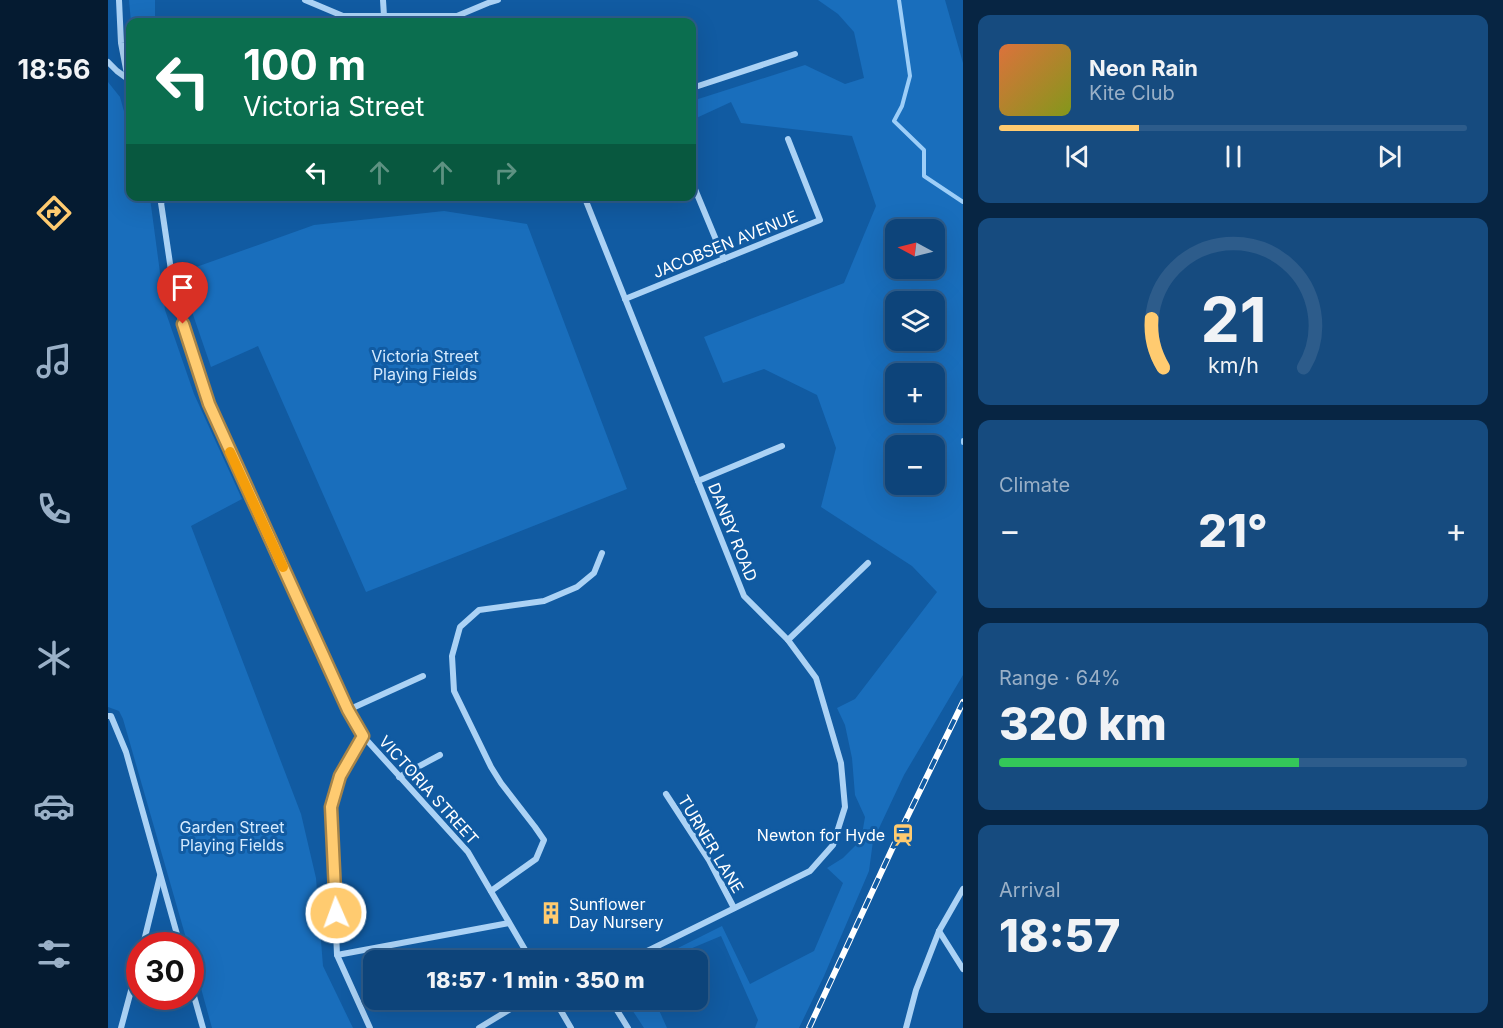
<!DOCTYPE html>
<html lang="en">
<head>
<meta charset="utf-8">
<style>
	:root { --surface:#0d447a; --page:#164b7f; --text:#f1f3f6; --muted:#9ab0c7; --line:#2d5c8b; --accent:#ffcb70 }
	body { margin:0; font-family:Inter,sans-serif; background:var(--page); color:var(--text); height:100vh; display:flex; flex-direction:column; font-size:22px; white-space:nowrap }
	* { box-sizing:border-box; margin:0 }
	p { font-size:20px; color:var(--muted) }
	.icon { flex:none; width:33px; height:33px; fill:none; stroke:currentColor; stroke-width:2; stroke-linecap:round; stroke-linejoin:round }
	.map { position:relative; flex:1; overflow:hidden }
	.sheet { display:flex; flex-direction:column; gap:15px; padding:15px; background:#072543; width:540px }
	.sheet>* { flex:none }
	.top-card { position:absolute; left:18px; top:18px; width:570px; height:183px; border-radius:12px; box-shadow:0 6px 24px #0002,0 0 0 2px var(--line); background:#0b6e4f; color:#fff; overflow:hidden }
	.needle { width:39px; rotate:277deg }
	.controls { position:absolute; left:777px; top:219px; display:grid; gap:12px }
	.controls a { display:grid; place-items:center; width:60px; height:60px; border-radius:12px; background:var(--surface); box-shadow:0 6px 24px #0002,0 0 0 2px var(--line); font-size:30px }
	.speed { position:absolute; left:18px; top:932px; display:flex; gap:12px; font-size:30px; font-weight:700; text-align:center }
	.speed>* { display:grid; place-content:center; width:78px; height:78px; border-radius:50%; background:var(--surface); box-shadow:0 6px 24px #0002,0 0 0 2px var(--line); line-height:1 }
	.speed .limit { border:9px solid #d22; background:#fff; color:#111 }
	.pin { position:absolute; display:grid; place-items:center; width:51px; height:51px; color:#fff; margin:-62px -26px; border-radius:50% 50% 50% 0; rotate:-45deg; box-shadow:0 0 6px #0007 }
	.pin .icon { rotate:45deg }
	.me { position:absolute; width:66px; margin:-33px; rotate:358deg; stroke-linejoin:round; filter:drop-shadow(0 0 4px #0008) }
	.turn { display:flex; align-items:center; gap:21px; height:126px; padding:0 18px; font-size:27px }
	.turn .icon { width:78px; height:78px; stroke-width:2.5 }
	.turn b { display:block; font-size:42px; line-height:51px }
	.lanes { display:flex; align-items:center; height:57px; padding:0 18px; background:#0003; justify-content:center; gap:30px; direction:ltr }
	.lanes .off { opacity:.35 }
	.big { font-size:45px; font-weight:800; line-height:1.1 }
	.sheet .card { flex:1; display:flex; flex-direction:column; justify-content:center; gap:9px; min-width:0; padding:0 21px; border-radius:12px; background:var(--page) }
	.sheet .dial { align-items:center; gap:0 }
	.dial svg { height:156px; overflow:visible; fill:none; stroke:var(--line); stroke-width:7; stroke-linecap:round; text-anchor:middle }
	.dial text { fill:var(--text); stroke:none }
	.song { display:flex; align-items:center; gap:18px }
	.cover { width:72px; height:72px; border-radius:9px; background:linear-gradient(135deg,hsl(20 70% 55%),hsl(70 70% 35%)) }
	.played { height:6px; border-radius:3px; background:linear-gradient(90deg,var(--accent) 30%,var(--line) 30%) }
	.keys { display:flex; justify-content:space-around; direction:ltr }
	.heat { display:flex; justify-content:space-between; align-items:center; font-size:33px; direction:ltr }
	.charge { height:9px; border-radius:4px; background:linear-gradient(90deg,#34c759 64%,var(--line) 0) }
	.trip { position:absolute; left:255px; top:950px; width:345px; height:60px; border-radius:12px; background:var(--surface); box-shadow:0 6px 24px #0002,0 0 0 2px var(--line); font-weight:800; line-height:60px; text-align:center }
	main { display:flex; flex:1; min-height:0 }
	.dock { display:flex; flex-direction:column; width:108px; justify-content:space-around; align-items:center; background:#051b31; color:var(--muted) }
	.dock .icon { width:42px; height:42px }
	.dock .selected { color:var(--accent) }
	.dock b { font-size:27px; color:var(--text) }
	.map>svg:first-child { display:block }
	.green { fill:#196ebc; fill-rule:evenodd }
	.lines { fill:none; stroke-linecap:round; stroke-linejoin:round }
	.stream { stroke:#9dcef8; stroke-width:4 }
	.minor { stroke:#abd2f5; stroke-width:6 }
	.rail-casing { stroke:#fff; stroke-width:6 }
	.rail { stroke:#115ba2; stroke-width:4; stroke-dasharray:11; stroke-linecap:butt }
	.route-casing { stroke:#a68449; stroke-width:15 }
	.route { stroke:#ffcb70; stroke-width:10 }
	.slow { stroke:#f59e0b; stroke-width:10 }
	.labels { text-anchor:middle; stroke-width:6; stroke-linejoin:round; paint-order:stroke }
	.street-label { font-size:16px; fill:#fff; stroke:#115ba2 }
	.park-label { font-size:16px; fill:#d4eafe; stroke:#115ba2 }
	.poi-label { font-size:16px; fill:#fff; stroke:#115ba2; text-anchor:end }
</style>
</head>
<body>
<main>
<nav class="dock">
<b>18:56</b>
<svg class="icon selected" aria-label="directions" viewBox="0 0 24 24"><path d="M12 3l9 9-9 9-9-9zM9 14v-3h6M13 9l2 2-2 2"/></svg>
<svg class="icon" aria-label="music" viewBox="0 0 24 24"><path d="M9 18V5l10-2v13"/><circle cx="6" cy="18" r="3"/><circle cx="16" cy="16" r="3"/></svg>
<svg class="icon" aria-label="phone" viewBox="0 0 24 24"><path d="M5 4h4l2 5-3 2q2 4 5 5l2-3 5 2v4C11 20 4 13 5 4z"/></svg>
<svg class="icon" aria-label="climate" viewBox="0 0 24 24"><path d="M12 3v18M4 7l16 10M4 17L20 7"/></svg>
<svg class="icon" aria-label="car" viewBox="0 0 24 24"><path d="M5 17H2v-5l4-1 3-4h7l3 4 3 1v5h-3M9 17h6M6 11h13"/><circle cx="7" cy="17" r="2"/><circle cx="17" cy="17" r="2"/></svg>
<svg class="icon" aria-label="filters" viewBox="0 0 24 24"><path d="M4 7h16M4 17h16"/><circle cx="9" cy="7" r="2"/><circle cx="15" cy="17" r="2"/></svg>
</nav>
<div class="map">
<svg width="855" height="1028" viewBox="0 0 855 1028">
	<rect width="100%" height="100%" fill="#115ba2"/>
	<g class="green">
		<polygon points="21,0 47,0 47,16 86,22 23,22"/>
		<path d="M710,0H837L855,63V675L796,775L765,841L761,871L716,976L691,1028H647L650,1020L613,936L570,954L566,950L614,926L642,984L706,951L735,883L719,868L735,858L753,840L757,817L747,795L744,758L737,725L729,708L747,699L829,592L804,566L713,507L728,448L709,395L656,369L615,383L596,337L736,283L768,206L744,136L633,123L623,102L584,120V101L697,65L737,84L756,78L746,32L730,14ZM788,230H826V268H788ZM788,302H826V340H788ZM788,374H826V412H788ZM788,446H826V484H788Z"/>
		<polygon points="0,82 12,97 22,133 22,196 42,198 57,310 86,394 134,499 83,526 193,814 208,878 215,966 245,1028 104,1028 83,952 82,945 80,945 15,719 11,711 0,707"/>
		<polygon points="336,211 419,224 519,489 258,592 150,346 103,367 81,303 77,271 206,225"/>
		<polygon points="517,999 546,999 559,1028 536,1028"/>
	</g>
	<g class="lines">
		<g class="stream">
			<polyline points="791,0 802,76 794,106 786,121 816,150 816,176 855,202"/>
			<polyline points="855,440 855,443"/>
		</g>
		<g class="minor">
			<polyline points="11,0 13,43 22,90"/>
			<polyline points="197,0 235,16 349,16 380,3 390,0"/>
			<polyline points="275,0 276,16"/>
			<polyline points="0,62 9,71 20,79"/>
			<polyline points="584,88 687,54"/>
			<polyline points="584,182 616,259"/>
			<polyline points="52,196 68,304 101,404 240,710 255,736 360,852 423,960"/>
			<polyline points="476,196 636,596 680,640 708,678 733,763 737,807 725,845 702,871 521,960"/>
			<polyline points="54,201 67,196"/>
			<polyline points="517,299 712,220 680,139"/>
			<polyline points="590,481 674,446"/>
			<polyline points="680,640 760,563"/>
			<polyline points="240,710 315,676"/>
			<polyline points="0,716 3,716 18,752 72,945"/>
			<polyline points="255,736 232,776 223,807 229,955 262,1028"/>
			<polyline points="291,777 332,755"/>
			<polyline points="558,794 601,860 626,908"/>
			<polyline points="383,891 428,859 436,840 427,827 393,783 383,767 346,691 344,656 352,627 371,610 436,601 469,587 486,573 494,553"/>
			<polyline points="831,931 855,969"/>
			<polyline points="35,945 52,876"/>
			<polyline points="229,955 401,923"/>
			<polyline points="82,982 95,1028"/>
			<polyline points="446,999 463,1028"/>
			<polyline points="502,999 520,1028"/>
			<polyline points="13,1028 32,957"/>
			<polyline points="371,1028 419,999"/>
			<polyline points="798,1028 808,990 831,931 855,889"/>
		</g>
		<g class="rail-casing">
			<polyline id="rail" points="701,1028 791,834 855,702"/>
		</g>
		<use href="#rail" class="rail"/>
	</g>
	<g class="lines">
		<g class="route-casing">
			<polyline id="route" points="75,324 101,404 240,710 255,736 232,776 223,807 228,913"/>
		</g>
		<use href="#route" class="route"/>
		<polyline class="slow" points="122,452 175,567"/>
	</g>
	<defs>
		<g id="station-bare" transform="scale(1.8)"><path d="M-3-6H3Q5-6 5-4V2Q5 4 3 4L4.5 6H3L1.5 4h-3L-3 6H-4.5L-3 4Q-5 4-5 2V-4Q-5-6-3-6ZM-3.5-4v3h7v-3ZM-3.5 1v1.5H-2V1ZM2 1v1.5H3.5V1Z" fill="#ffcb70" stroke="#115ba2" stroke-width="2.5" paint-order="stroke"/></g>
		<g id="building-bare" transform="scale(1.8)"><path d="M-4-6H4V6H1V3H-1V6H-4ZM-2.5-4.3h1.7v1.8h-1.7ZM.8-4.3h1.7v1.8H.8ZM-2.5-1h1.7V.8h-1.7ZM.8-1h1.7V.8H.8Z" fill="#ffcb70" stroke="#115ba2" stroke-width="2.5" paint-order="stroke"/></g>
	</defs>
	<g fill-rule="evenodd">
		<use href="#station-bare" x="795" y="835"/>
		<use href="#building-bare" x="443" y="913"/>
	</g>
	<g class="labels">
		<g class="street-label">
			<text transform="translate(617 244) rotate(-22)" y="6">JACOBSEN AVENUE</text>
			<text transform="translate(625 532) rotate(68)" y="6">DANBY ROAD</text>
			<text transform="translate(321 790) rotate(48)" y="6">VICTORIA STREET</text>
			<text transform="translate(603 844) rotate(59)" y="6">TURNER LANE</text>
		</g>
		<g class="park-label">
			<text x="317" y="362">Victoria Street<tspan x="317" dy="18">Playing Fields</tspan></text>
			<text x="124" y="833">Garden Street<tspan x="124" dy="18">Playing Fields</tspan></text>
		</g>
		<g class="poi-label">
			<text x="777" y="841">Newton for Hyde</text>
			<text x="461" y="910" text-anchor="start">Sunflower<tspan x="461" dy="18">Day Nursery</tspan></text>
		</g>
	</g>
</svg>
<div class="controls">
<a><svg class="needle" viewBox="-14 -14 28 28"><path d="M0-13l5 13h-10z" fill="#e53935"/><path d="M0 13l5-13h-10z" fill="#9ab0c7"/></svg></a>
<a><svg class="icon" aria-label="layers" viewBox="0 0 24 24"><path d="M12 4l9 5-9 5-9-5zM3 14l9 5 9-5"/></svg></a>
<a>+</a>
<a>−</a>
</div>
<div class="speed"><div class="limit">30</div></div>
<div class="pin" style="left:75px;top:324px;background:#d93025"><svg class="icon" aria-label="arrive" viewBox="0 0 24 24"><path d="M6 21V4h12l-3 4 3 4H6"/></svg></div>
<svg class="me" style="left:228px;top:913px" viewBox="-20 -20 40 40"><circle r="17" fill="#ffcb70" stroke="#fff" stroke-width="3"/><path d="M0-11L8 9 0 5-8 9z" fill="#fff"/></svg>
<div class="trip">18:57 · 1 min · 350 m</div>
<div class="top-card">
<div class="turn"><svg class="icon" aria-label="left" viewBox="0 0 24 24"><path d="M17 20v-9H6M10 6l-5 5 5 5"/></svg><div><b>100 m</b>Victoria Street</div></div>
<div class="lanes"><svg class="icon" aria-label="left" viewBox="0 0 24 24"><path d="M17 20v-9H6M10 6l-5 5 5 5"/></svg><svg class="icon off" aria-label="ahead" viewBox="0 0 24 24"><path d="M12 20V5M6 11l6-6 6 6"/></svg><svg class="icon off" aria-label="ahead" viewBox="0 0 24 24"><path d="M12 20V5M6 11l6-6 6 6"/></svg><svg class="icon off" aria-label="right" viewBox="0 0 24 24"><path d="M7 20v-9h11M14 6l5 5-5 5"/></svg></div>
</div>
</div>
<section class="sheet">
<div class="card">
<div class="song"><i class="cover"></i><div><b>Neon Rain</b><p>Kite Club</p></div></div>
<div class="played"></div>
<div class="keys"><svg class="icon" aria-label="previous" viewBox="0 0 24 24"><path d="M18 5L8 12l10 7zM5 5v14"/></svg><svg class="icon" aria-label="pause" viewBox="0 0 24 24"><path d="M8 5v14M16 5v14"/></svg><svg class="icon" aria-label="next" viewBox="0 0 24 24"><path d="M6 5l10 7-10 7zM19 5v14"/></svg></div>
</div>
<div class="card dial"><svg viewBox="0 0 100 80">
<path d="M14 69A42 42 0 1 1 86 69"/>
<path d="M14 69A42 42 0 0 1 8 44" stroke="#ffcb70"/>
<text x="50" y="56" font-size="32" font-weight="700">21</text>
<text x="50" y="72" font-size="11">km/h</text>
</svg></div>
<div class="card"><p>Climate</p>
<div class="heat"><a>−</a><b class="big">21°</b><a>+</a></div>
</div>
<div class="card"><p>Range · 64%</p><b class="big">320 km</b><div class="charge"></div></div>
<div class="card"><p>Arrival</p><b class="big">18:57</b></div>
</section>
</main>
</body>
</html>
